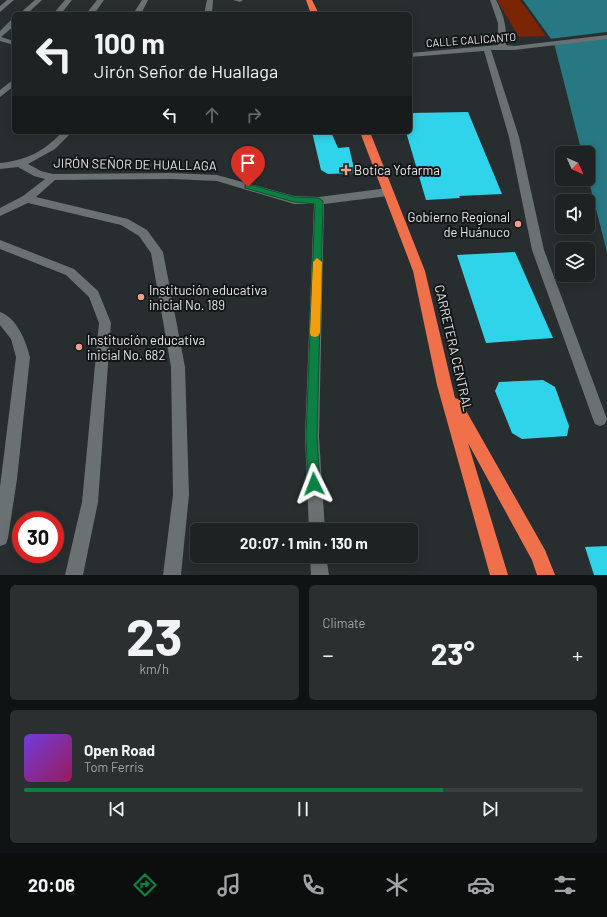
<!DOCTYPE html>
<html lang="en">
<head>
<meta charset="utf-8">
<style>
	:root { --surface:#1e2223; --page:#2b2f30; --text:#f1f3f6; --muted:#a1a4a6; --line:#3c3f41; --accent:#0b8043 }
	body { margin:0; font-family:Barlow,sans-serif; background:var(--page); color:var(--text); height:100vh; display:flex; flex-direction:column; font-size:15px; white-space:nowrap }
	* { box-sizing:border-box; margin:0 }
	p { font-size:13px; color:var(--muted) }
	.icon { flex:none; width:22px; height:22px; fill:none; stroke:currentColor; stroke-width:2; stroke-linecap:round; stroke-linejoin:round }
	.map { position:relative; height:575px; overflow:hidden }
	.drawer { display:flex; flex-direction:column; gap:10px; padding:10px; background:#101313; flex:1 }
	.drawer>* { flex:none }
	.hud { position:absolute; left:12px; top:12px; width:400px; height:122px; border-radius:6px; box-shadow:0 2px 10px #0003,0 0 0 1px var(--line); background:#1e2223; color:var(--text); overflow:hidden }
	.needle { width:26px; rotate:135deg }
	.fabs { position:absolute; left:555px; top:146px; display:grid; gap:8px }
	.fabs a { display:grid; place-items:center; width:40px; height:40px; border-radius:6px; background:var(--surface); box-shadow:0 2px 10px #0003,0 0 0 1px var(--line); font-size:20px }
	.speed { position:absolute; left:12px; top:511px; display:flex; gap:8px; font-size:20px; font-weight:700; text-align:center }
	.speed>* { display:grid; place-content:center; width:52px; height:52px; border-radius:50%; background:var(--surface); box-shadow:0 2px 10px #0003,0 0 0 1px var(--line); line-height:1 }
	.speed .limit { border:6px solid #d22; background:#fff; color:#111 }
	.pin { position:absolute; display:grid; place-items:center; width:34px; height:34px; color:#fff; margin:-41px -17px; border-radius:50% 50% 50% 0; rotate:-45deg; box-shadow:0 0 4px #0007 }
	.pin .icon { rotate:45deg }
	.me { position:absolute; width:44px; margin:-22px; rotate:357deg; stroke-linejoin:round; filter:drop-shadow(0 0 3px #0008) }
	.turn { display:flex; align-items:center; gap:14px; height:84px; padding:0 16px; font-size:18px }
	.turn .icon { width:52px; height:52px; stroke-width:2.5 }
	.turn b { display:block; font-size:28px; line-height:34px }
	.lanes { display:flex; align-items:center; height:38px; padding:0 16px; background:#0003; justify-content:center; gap:20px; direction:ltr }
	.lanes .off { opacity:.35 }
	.big { font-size:30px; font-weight:700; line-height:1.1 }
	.drawer .widget { flex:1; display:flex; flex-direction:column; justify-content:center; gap:6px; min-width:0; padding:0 14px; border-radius:6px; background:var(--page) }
	.drawer .dial { align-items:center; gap:0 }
	.dial b { font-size:52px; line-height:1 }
	.song { display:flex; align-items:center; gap:12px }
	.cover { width:48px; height:48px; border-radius:6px; background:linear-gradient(135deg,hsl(260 70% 55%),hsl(330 70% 35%)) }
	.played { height:4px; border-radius:2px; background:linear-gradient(90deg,var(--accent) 75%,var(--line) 75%) }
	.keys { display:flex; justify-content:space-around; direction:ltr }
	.heat { display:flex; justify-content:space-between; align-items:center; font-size:22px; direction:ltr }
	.drawer .tiles { flex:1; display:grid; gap:10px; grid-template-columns:1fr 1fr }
	.widget:last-child { grid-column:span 2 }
	.trip { position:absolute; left:190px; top:523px; width:228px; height:40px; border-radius:6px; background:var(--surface); box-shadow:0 2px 10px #0003,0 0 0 1px var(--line); font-weight:700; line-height:40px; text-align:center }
	.dock { display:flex; height:64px; justify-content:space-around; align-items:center; background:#0c0e0e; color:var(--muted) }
	.dock .icon { width:28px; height:28px }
	.dock .current { color:var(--accent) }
	.dock b { font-size:18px; color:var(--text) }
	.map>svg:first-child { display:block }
	.green { fill:#7b2505 }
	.water { fill:#277883 }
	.pier { fill:#282e2f }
	.building { fill:#2fd4ea }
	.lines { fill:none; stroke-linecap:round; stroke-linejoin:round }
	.minor { fill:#6a7172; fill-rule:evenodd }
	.highway { fill:#ef704a; fill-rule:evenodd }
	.route { fill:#0b8043; stroke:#07532c }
	.slow { fill:#f59e0b }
	.poi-dot { fill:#f39f85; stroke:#131516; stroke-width:1.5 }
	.labels { text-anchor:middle; stroke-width:4; stroke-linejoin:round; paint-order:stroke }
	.far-street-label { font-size:11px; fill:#e3e7e8; stroke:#131516 }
	.street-label { font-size:13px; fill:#e3e7e8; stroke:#131516 }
	.poi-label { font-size:13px; fill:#e3e7e8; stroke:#131516; text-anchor:start }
</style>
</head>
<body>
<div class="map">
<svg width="607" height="575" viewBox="0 0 607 575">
	<rect width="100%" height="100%" fill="#282e2f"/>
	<polygon class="green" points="497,0 520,0 546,36 519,37"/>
	<polygon class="water" points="523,0 607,0 607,252 588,178 588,153 582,153 554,43"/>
	<polygon class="pier" points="607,32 607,38 552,44 549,39"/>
	<g class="building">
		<polygon points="468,112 502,194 459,196 460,198 426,200 406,132 410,132 410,113"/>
		<polygon points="312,132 331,132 338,148 349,147 355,173 328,174 321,170"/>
		<polygon points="515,252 553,338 486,343 457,255"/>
		<polygon points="543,380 555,387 569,426 567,436 522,439 512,433 495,391 499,382"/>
		<polygon points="607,546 607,575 594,575 585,547"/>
	</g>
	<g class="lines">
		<g class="minor">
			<polygon points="7,0 14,0 0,12 0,6"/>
			<polygon points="35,0 42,0 27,14 19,14"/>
			<polygon points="65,0 72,0 61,14 53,14"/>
			<polygon points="97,0 104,0 94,14 86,14"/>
			<polygon points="142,0 148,0 141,14 133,14"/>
			<polygon points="207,0 213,0 212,14 204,14"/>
			<polygon points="233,0 243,0 240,2"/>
			<path d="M490,0H496C504,15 507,28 506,45L514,46L607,35V39L514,50H491L519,137L544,250L607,419L605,424L600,426L595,424L593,419L532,250L509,137L484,51L410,57V53L498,45V23Z"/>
			<polygon points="11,20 14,20 14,26 1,37 14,41 14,45 0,41 0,31"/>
			<polygon points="14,79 14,86 0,97 0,90"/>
			<path d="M62,132H72L55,149L28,164L41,171L53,174L172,173L217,175L294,196L319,197L388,188L392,189L393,192L392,195L388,196L324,204L319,437L325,530H309L305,437L314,204H294L217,181L172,179L55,180L36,197L128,219L147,230L163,252L185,367L189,495L181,575H163L173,495L171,367L151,253L139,236L121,225L28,203L0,216V208L23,196L45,179L34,176L18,167L0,169V163C26,160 44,152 62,132Z"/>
			<polygon points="0,240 74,269 98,291 111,323 98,502 83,575 65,575 82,502 99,323 89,297 66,275 0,249"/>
			<path d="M0,312C17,318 26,341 30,357L17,479L8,538L6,544L0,546V487L16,357L11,339L0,325Z"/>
			<polygon points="310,556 326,556 329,575 311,575"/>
		</g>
		<g class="highway">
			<polygon points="306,0 312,0 319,14 311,14"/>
			<polygon points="360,132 370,132 425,271 455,398 460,400 545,550 555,575 537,575 532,560 468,443 508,575 490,575 437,385 413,271"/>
		</g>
	</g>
	<polygon class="route" points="248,184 294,197 319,198 323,201 317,437 320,484 318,488 314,489 310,488 308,484 306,437 315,204 294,202 245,188 245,185"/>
	<polygon class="slow" points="317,258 322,262 320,333 318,336 315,337 311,336 310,333 313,262"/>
	<g class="poi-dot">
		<path d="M344 164h4v4h4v4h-4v4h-4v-4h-4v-4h4z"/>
		<circle cx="518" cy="224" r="4"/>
		<circle cx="141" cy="297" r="4"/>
		<circle cx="79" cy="347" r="4"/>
	</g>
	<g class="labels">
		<g class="far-street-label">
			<text transform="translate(471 40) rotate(-4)" y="4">CALLE CALICANTO</text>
		</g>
		<g class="street-label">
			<text transform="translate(135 164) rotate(1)" y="5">JIRÓN SEÑOR DE HUALLAGA</text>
			<text transform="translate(454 348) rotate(77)" y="5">CARRETERA CENTRAL</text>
		</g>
		<g class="poi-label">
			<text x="354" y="175">Botica Yofarma</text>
			<text x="510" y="222" text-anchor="end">Gobierno Regional<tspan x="510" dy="15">de Huánuco</tspan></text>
			<text x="149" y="295">Institución educativa<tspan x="149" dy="15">inicial No. 189</tspan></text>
			<text x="87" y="345">Institución educativa<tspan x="87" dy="15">inicial No. 682</tspan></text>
		</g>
	</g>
</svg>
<div class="fabs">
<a><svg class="needle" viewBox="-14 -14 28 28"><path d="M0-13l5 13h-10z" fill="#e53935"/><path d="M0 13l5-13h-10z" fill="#a1a4a6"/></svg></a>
<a><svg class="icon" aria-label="sound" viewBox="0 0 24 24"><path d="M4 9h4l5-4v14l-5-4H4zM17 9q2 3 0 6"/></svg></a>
<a><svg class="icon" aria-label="layers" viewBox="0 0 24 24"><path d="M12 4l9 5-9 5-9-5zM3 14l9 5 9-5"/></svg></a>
</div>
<div class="speed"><div class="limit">30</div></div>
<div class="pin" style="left:248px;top:187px;background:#d93025"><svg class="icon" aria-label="arrive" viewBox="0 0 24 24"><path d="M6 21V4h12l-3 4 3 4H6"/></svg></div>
<svg class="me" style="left:314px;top:484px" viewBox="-20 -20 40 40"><path d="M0-17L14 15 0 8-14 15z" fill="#0b8043" stroke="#fff" stroke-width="4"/></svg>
<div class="trip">20:07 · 1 min · 130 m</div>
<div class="hud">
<div class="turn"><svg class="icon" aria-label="left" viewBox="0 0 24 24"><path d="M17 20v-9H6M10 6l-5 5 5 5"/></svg><div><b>100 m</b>Jirón Señor de Huallaga</div></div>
<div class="lanes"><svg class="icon" aria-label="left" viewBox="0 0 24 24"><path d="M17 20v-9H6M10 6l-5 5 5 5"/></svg><svg class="icon off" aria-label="ahead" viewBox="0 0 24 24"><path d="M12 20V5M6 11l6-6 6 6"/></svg><svg class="icon off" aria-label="right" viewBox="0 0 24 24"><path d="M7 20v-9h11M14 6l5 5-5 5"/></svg></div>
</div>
</div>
<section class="drawer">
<div class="tiles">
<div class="widget dial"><b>23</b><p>km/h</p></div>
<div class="widget"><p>Climate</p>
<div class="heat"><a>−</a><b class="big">23°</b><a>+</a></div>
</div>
<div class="widget">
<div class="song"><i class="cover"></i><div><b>Open Road</b><p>Tom Ferris</p></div></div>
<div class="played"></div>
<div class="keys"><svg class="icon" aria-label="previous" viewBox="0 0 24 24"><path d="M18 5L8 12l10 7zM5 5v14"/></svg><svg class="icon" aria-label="pause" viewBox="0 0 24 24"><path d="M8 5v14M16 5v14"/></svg><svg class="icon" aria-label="next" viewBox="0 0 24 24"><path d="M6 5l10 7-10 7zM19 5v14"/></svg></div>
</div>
</div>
</section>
<nav class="dock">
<b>20:06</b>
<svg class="icon current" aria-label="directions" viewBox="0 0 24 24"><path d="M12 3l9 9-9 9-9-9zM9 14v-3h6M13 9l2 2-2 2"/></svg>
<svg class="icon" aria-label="music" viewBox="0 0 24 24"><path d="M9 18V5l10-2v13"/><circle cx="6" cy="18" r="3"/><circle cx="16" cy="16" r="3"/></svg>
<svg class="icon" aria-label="phone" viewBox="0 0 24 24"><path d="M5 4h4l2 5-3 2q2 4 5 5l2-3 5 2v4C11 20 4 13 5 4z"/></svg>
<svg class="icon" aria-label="climate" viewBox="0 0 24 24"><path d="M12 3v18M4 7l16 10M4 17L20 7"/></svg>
<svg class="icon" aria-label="car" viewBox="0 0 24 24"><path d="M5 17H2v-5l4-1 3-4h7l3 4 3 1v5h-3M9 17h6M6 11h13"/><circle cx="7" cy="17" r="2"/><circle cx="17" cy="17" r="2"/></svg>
<svg class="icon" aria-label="filters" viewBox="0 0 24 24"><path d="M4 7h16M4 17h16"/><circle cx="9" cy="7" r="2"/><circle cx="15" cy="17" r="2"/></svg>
</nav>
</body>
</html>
